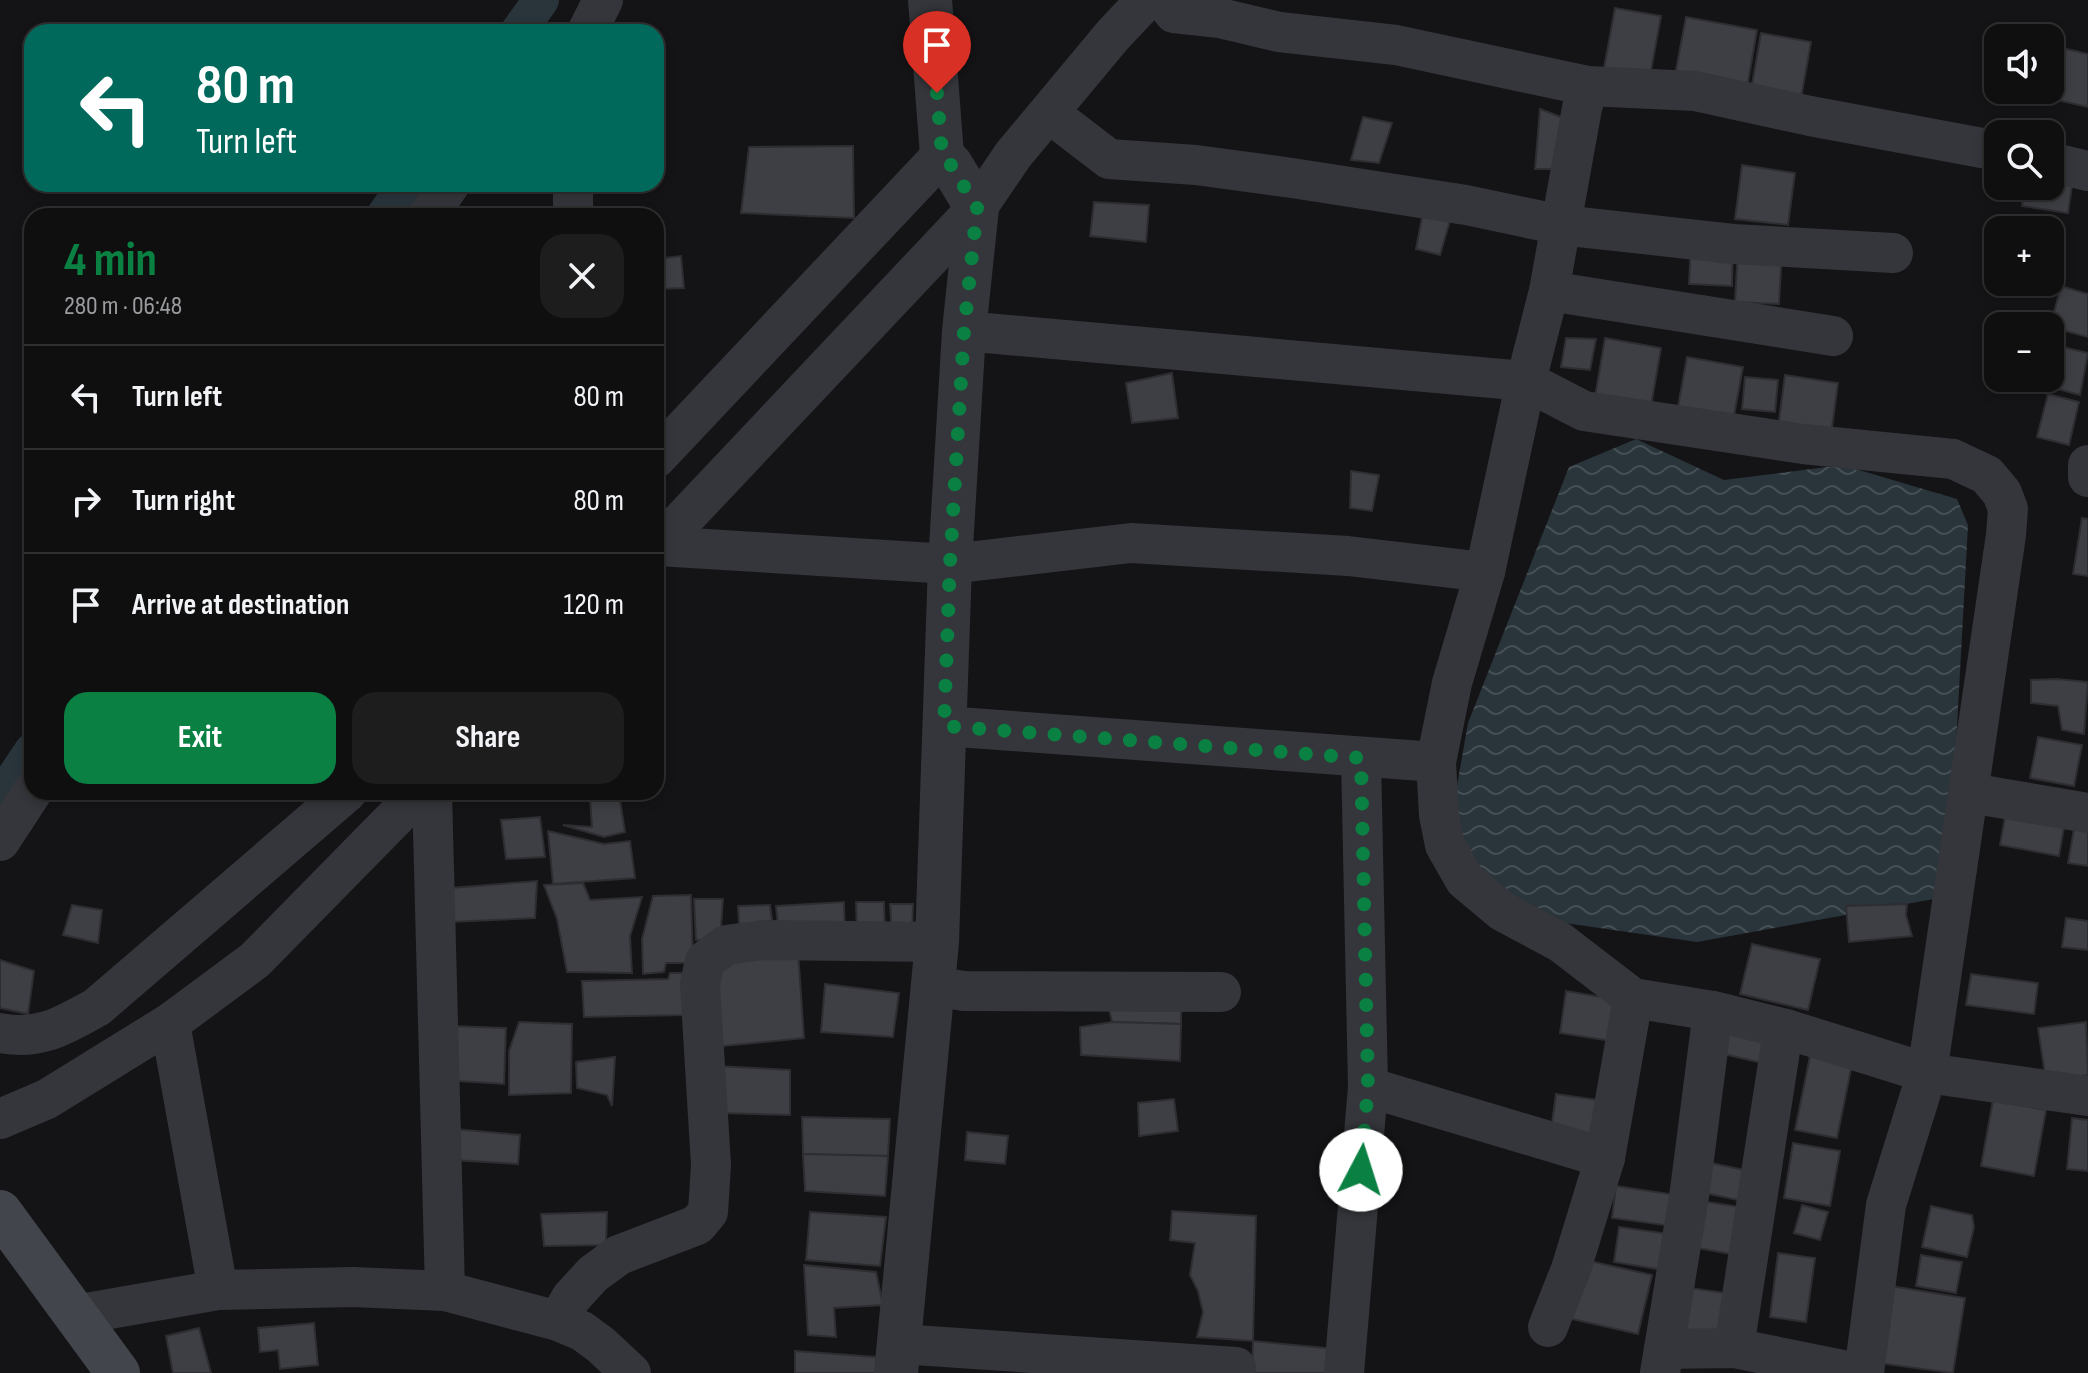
<!DOCTYPE html>
<meta charset="utf-8">
<style>
:root{--surface:#0f0f10;--page:#1d1d1e;--text:#f1f3f6;--muted:#9b9c9f;--line:#2f2f30;--accent:#0b8043}
body{margin:0;font-family:"Sofia Sans Condensed",sans-serif;background:var(--page);color:var(--text);height:100vh;display:flex;flex-direction:column;font-size:30px;white-space:nowrap}
*{box-sizing:border-box;margin:0}
p{font-size:26px;color:var(--muted)}
.icon{flex:none;width:44px;height:44px;fill:none;stroke:currentColor;stroke-width:2;stroke-linecap:round;stroke-linejoin:round}
.map{position:relative;flex:1;overflow:hidden}
.sheet{position:absolute;left:24px;top:208px;width:640px;height:592px;display:flex;flex-direction:column;background:var(--surface);border-radius:24px;box-shadow:0 4px 12px #0003,0 0 0 2px var(--line)}
.sheet>*{flex:none}
.guide{position:absolute;left:24px;top:24px;width:640px;height:168px;border-radius:24px;box-shadow:0 4px 12px #0003,0 0 0 2px var(--line);background:#00695c;color:#fff;overflow:hidden}
.controls{position:absolute;left:1984px;top:24px;display:grid;gap:16px}
.controls a{display:grid;place-items:center;width:80px;height:80px;border-radius:16px;background:var(--surface);box-shadow:0 4px 12px #0003,0 0 0 2px var(--line);font-size:40px}
.pin{position:absolute;display:grid;place-items:center;width:68px;height:68px;color:#fff;margin:-82px -34px;border-radius:50% 50% 50% 0;rotate:-45deg;box-shadow:0 0 8px #0007}
.pin .icon{rotate:45deg}
.me{position:absolute;width:88px;margin:-44px;rotate:5deg;stroke-linejoin:round;filter:drop-shadow(0 0 6px #0008)}
.turn{display:flex;align-items:center;gap:28px;height:168px;padding:0 40px;font-size:36px}
.turn .icon{width:104px;height:104px;stroke-width:2.5}
.turn b{display:block;font-size:56px;line-height:68px}
.round{display:grid;place-items:center;flex:none;width:84px;height:84px;border-radius:24px;background:var(--page)}
.head{display:flex;align-items:center;justify-content:space-between;height:136px;padding:0 40px}
h1{font-size:48px;font-weight:700;line-height:60px;color:var(--accent)}
.action{display:flex;gap:16px;margin-top:auto;padding:16px 40px}
.action a{flex:1;height:92px;border-radius:24px;background:var(--accent);color:#fff;font-size:32px;font-weight:700;line-height:92px;text-align:center}
.action a+a{background:var(--page);color:var(--text)}
ul{padding:0;list-style:none}
li{display:flex;align-items:center;gap:24px;height:104px;padding:0 40px;border-top:2px solid var(--line)}
li div{flex:1}
li b{display:block;font-size:30px}
li em{font-style:normal}
.map>svg:first-child{display:block}
.water{fill:url(#water-waves)}
.lines{fill:none;stroke-linecap:round;stroke-linejoin:round}
.canal{stroke:#29343b;stroke-width:36}
.building{fill:#3e3f44;stroke:#2e2e32;stroke-width:2}
.minor{stroke:#34363b;stroke-width:40}
.tertiary{stroke:#34363b;stroke-width:44}
.secondary{stroke:#42454b;stroke-width:44}
.route{stroke:#0b8043;stroke-width:14;stroke-dasharray:0 25.2}
</style>
<div class="map">
<svg width="2088" height="1373" viewBox="0 0 2088 1373">
<defs>
<pattern id="water-waves" width="16" height="10" patternUnits="userSpaceOnUse" patternTransform="scale(2)"><rect width="16" height="10" fill="#29343b"/><path d="M0 5q4-4 8 0t8 0" fill="none" stroke="#454f55"/></pattern>
</defs>
<rect width="100%" height="100%" fill="#141416"/>
<!-- water -->
<polygon class="water" points="1636,439 1724,480 1842,465 1957,499 1968,525 1954,783 1934,899 1697,942 1551,921 1483,886 1449,831 1468,723 1569,467"/>
<g class="lines">
<!-- canal -->
<g class="canal">
<polyline points="518,32 541,0"/>
<polyline points="384,216 406,184"/>
<polyline points="0,799 32,751"/>
</g>
</g>
<!-- building -->
<g class="building">
<polygon points="1615,8 1661,16 1650,76 1604,68"/>
<polygon points="1686,17 1757,30 1747,88 1675,75"/>
<polygon points="1761,33 1811,42 1800,104 1750,96"/>
<polygon points="2050,45 2088,54 2088,107 2039,96 2041,90 2050,90"/>
<polygon points="1540,109 1569,120 1560,169 1535,169"/>
<polygon points="1363,117 1392,123 1379,163 1351,160"/>
<polygon points="853,146 854,218 741,213 749,147"/>
<polygon points="1742,165 1795,173 1788,225 1735,219"/>
<polygon points="2050,169 2074,172 2068,213 2022,206 2025,186 2050,186"/>
<polygon points="1094,202 1149,205 1146,242 1090,236"/>
<polygon points="1422,217 1451,217 1440,255 1416,249"/>
<polygon points="1691,242 1733,244 1732,286 1689,284"/>
<polygon points="1738,248 1782,250 1779,304 1735,302"/>
<polygon points="681,256 684,288 656,289 656,259"/>
<polygon points="2061,286 2088,294 2088,337 2050,327"/>
<polygon points="1566,338 1596,339 1590,370 1561,367"/>
<polygon points="1605,338 1661,348 1651,406 1595,397"/>
<polygon points="2050,344 2088,353 2080,395 2035,383 2036,378 2050,378"/>
<polygon points="1687,357 1743,367 1733,421 1677,412"/>
<polygon points="1172,373 1178,418 1132,423 1126,383"/>
<polygon points="1785,375 1838,383 1831,435 1778,428"/>
<polygon points="1745,377 1778,380 1775,412 1742,409"/>
<polygon points="2048,394 2079,402 2069,445 2037,437"/>
<polygon points="1351,471 1379,475 1372,511 1350,508"/>
<polygon points="2082,518 2088,519 2088,576 2073,574"/>
<polygon points="2057,679 2088,682 2084,734 2062,730 2058,706 2031,703 2031,680"/>
<polygon points="2038,737 2082,745 2074,786 2030,778"/>
<polygon points="590,798 620,800 625,832 604,837 563,825 592,827"/>
<polygon points="2006,811 2065,821 2059,856 2000,845"/>
<polygon points="540,817 545,857 506,859 501,820"/>
<polygon points="2075,823 2088,825 2088,866 2068,863"/>
<polygon points="548,831 604,844 630,841 635,878 553,884"/>
<polygon points="537,881 535,918 451,922 451,888"/>
<polygon points="583,883 590,900 642,897 630,936 632,973 567,972 557,919 544,885"/>
<polygon points="691,895 693,963 666,963 664,972 643,974 642,939 653,896"/>
<polygon points="694,899 723,899 720,940 696,940"/>
<polygon points="844,902 845,935 779,936 776,906"/>
<polygon points="856,902 884,902 885,935 857,935"/>
<polygon points="890,904 913,904 912,935 892,936"/>
<polygon points="1907,904 1906,915 1912,936 1849,942 1846,906"/>
<polygon points="72,905 102,910 98,943 63,935"/>
<polygon points="770,905 774,936 740,939 738,906"/>
<polygon points="2066,918 2088,921 2088,950 2062,947"/>
<polygon points="1752,944 1820,959 1808,1010 1740,994"/>
<polygon points="798,952 804,1038 714,1047 715,960"/>
<polygon points="0,960 34,971 28,1014 0,1008"/>
<polygon points="670,973 683,973 684,1015 584,1017 582,981 668,979"/>
<polygon points="1971,974 2038,983 2034,1014 1966,1005"/>
<polygon points="825,984 899,993 893,1037 821,1032"/>
<polygon points="1566,991 1625,1001 1618,1042 1560,1033"/>
<polygon points="1107,999 1181,1000 1181,1024 1112,1022"/>
<polygon points="519,1022 572,1024 571,1093 509,1095 509,1051"/>
<polygon points="1112,1022 1181,1024 1180,1061 1081,1055 1080,1027"/>
<polygon points="2086,1022 2088,1075 2046,1081 2038,1028"/>
<polygon points="1721,1023 1782,1038 1775,1066 1715,1052"/>
<polygon points="451,1026 506,1028 504,1084 458,1081"/>
<polygon points="1810,1056 1852,1064 1837,1138 1795,1130"/>
<polygon points="615,1057 612,1106 607,1095 577,1088 576,1062"/>
<polygon points="717,1066 790,1070 790,1115 722,1113"/>
<polygon points="1556,1094 1605,1101 1600,1137 1551,1130"/>
<polygon points="1174,1099 1178,1131 1139,1136 1138,1103"/>
<polygon points="1993,1100 2046,1110 2034,1176 1981,1166"/>
<polygon points="802,1117 890,1119 888,1156 803,1154"/>
<polygon points="2072,1118 2088,1120 2088,1171 2067,1169"/>
<polygon points="454,1129 520,1135 518,1164 454,1160"/>
<polygon points="967,1132 1008,1136 1005,1164 965,1160"/>
<polygon points="1793,1143 1840,1151 1830,1206 1784,1198"/>
<polygon points="803,1154 888,1156 885,1196 805,1191"/>
<polygon points="1697,1160 1754,1172 1748,1202 1690,1190"/>
<polygon points="1616,1186 1676,1195 1671,1226 1612,1218"/>
<polygon points="1695,1200 1740,1207 1731,1254 1686,1246"/>
<polygon points="1802,1205 1828,1212 1820,1240 1794,1233"/>
<polygon points="1931,1206 1972,1215 1974,1227 1967,1257 1922,1247"/>
<polygon points="1172,1211 1256,1216 1253,1341 1197,1337 1203,1312 1198,1291 1190,1275 1195,1243 1170,1240"/>
<polygon points="607,1212 606,1245 544,1246 541,1214"/>
<polygon points="810,1212 886,1217 880,1266 806,1260"/>
<polygon points="1619,1227 1669,1234 1663,1270 1614,1262"/>
<polygon points="1778,1253 1815,1258 1806,1322 1770,1317"/>
<polygon points="1921,1255 1962,1262 1956,1293 1916,1286"/>
<polygon points="1585,1260 1652,1275 1638,1334 1572,1319"/>
<polygon points="804,1265 876,1272 883,1305 834,1308 836,1337 808,1335"/>
<polygon points="1891,1286 1965,1298 1953,1373 1878,1363"/>
<polygon points="1682,1287 1726,1293 1719,1343 1675,1337"/>
<polygon points="314,1323 318,1365 280,1369 278,1350 260,1352 258,1328"/>
<polygon points="199,1328 211,1373 173,1373 166,1336"/>
<polygon points="1253,1341 1336,1349 1332,1373 1252,1373"/>
<polygon points="795,1351 876,1357 878,1373 795,1373"/>
</g>
<g class="lines">
<!-- minor -->
<g class="minor">
<polyline points="1164,0 1174,13 1220,18 1279,32 1396,45 1588,86 1695,91 1810,116 1998,151"/>
<polyline points="587,32 603,0"/>
<polyline points="1588,86 1582,108 1549,291 1526,381 1485,572 1452,683 1436,762 1439,815 1445,845 1465,880 1502,911 1560,942 1633,998 1713,1011 1786,1029 1927,1073 2088,1096"/>
<polyline points="1049,113 1109,159 1196,165 1292,178 1466,205 1561,225 1733,244 1893,253"/>
<polyline points="2050,162 2088,171"/>
<polyline points="428,216 450,184"/>
<polyline points="573,216 573,184"/>
<polyline points="1549,291 1833,336"/>
<polyline points="964,331 1526,381 1584,411 1803,444 1953,459 1987,475 2002,493 2008,509 2006,535 1927,1073 1886,1205 1864,1373"/>
<polyline points="656,458 942,155"/>
<polyline points="2088,465 2088,477"/>
<polyline points="658,546 950,564 1131,543 1348,556 1485,572"/>
<polyline points="656,548 977,208 1013,155 1113,35 1146,0"/>
<polyline points="944,726 1436,762"/>
<polyline points="432,792 445,1291"/>
<polyline points="1970,793 2088,813"/>
<polyline points="0,841 32,792"/>
<polyline points="933,986 964,991 1221,992"/>
<polyline points="170,1023 218,1290"/>
<path d="M0,1033C40,1041 64,1025 97,1007L347,792"/>
<polyline points="1368,1087 1605,1158"/>
<polyline points="0,1119 47,1099 170,1023 255,960 420,792"/>
<polyline points="75,1315 218,1290 353,1287 445,1291 558,1321 582,1331 601,1345 631,1373"/>
<polyline points="558,1321 571,1298 593,1274 619,1255 697,1225 708,1212 711,1165 700,984 705,961 726,945 763,940 937,942"/>
<polyline points="1548,1327 1571,1269 1605,1158 1633,998"/>
<polyline points="900,1344 1236,1367"/>
<polyline points="1734,1348 1782,1038 1786,1029"/>
<polyline points="1664,1349 1734,1348 1858,1373"/>
<polyline points="1344,1373 1368,1087 1361,758"/>
<polyline points="1660,1373 1690,1190 1713,1011"/>
</g>
<!-- tertiary -->
<polyline class="tertiary" points="896,1373 937,942 950,564 964,331 977,208 951,165 942,155 930,0"/>
<!-- secondary -->
<polyline class="secondary" points="0,1212 118,1373"/>
</g>
<g class="lines">
<!-- route -->
<polyline class="route" points="937,93 942,155 951,165 977,208 964,331 950,564 944,726 1361,758 1368,1087 1361,1170"/>
</g>
</svg>
<div class="controls">
<a><svg class="icon" aria-label="sound" viewBox="0 0 24 24"><path d="M4 9h4l5-4v14l-5-4H4zM17 9q2 3 0 6"/></svg></a>
<a><svg class="icon" aria-label="search" viewBox="0 0 24 24"><circle cx="10" cy="10" r="6"/><path d="M15 15l6 6"/></svg></a>
<a>+</a>
<a>−</a>
</div>
<div class="pin" style="left:937px;top:93px;background:#d93025"><svg class="icon" aria-label="arrive" viewBox="0 0 24 24"><path d="M6 21V4h12l-3 4 3 4H6"/></svg></div>
<svg class="me" style="left:1361px;top:1170px" viewBox="-20 -20 40 40"><circle r="19" fill="#fff"/><path d="M0-13L10 11 0 6-10 11z" fill="#0b8043"/></svg>
<div class="guide">
<div class="turn"><svg class="icon" aria-label="left" viewBox="0 0 24 24"><path d="M17 20v-9H6M10 6l-5 5 5 5"/></svg><div><b>80 m</b>Turn left</div></div>
</div>
<section class="sheet">
<div class="head"><div><h1>4 min</h1><p>280 m · 06:48</p></div><a class="round"><svg class="icon" aria-label="close" viewBox="0 0 24 24"><path d="M6 6l12 12M18 6L6 18"/></svg></a></div>
<ul>
<li><svg class="icon" aria-label="left" viewBox="0 0 24 24"><path d="M17 20v-9H6M10 6l-5 5 5 5"/></svg><div><b>Turn left</b></div><em>80 m</em></li>
<li><svg class="icon" aria-label="right" viewBox="0 0 24 24"><path d="M7 20v-9h11M14 6l5 5-5 5"/></svg><div><b>Turn right</b></div><em>80 m</em></li>
<li><svg class="icon" aria-label="arrive" viewBox="0 0 24 24"><path d="M6 21V4h12l-3 4 3 4H6"/></svg><div><b>Arrive at destination</b></div><em>120 m</em></li>
</ul>
<div class="action"><a>Exit</a><a>Share</a></div>
</section>
</div>
